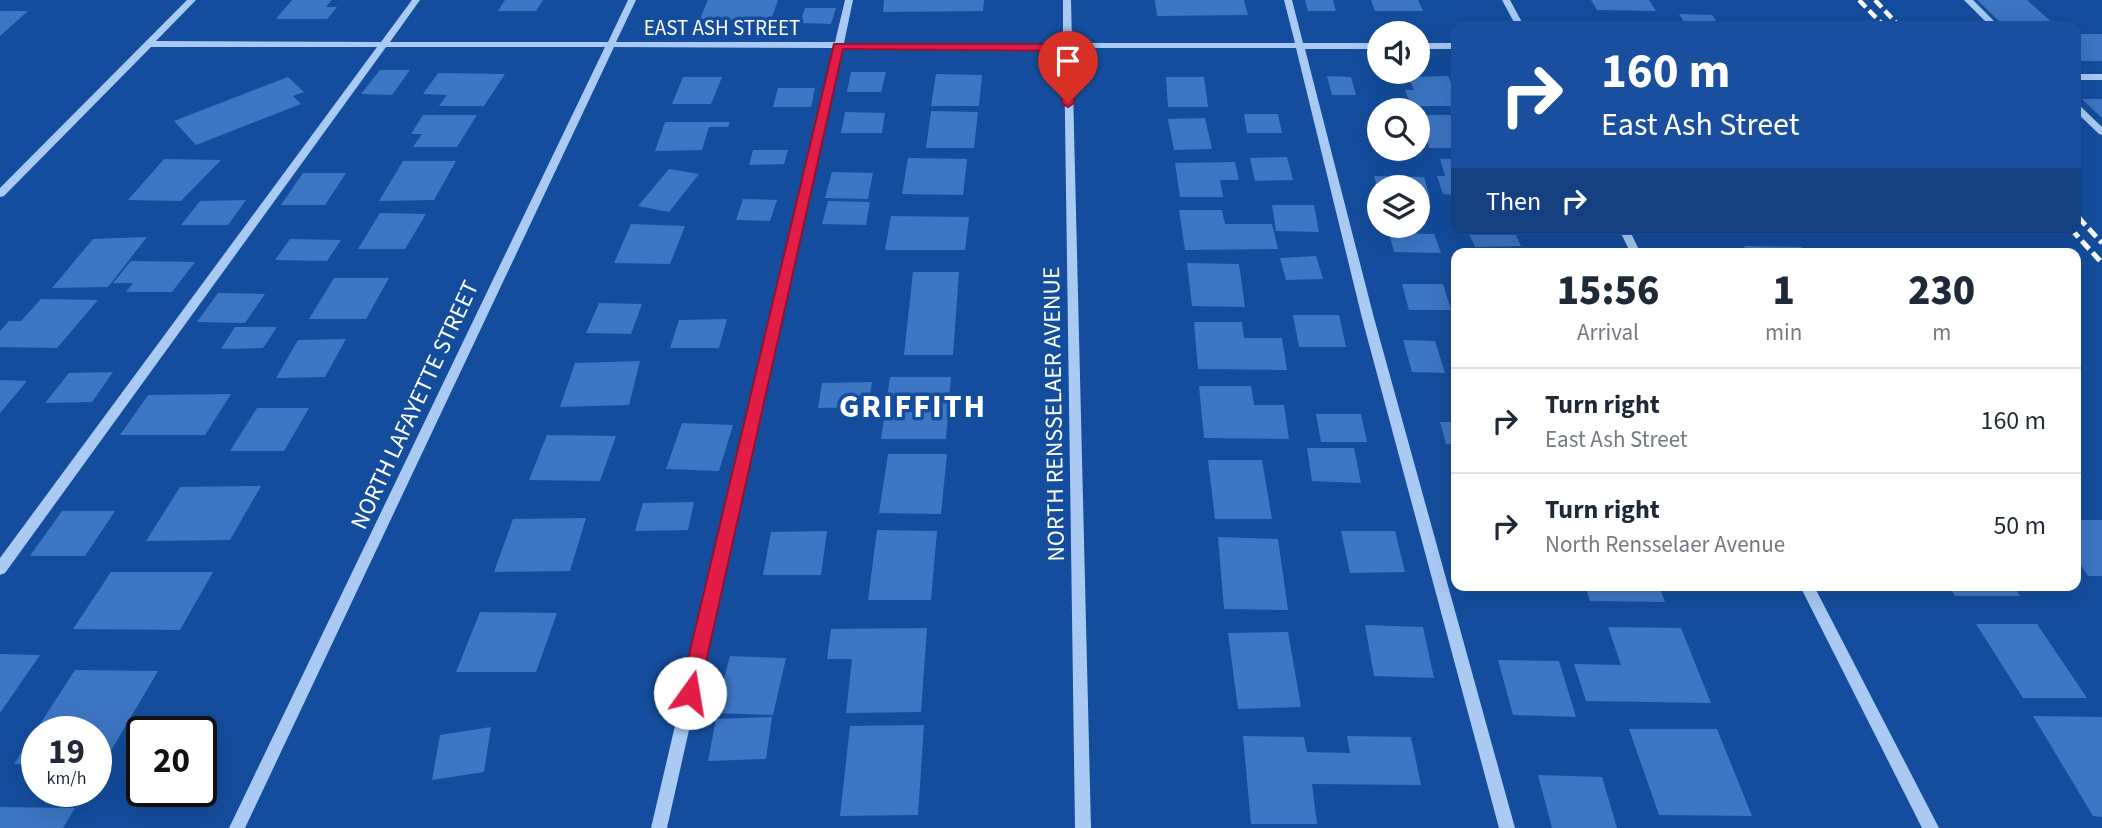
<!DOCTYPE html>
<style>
:root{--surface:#fff;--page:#f6f6f7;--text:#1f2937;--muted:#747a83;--line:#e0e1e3}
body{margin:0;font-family:"Source Sans 3",sans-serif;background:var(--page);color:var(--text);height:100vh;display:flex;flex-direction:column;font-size:26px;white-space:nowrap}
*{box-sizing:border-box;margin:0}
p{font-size:23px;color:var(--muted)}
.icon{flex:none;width:38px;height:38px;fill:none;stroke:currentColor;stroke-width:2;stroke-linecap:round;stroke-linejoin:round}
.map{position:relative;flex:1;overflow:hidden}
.side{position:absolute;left:1451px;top:248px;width:630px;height:343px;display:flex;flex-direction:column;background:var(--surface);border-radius:14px;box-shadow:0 7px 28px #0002}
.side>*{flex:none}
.banner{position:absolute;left:1451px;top:21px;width:630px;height:214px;border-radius:14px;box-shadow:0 7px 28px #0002;background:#1a4fa0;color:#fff;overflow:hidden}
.fabs{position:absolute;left:1367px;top:21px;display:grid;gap:14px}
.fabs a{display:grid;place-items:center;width:63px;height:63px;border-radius:50%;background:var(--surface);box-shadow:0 7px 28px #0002;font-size:35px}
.speed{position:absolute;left:21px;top:716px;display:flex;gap:14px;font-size:35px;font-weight:700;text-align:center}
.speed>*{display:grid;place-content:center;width:91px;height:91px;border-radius:50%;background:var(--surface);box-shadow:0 7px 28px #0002;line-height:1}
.speed small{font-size:18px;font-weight:400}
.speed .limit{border:4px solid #111;border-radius:10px;background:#fff;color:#111}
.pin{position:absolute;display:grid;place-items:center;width:60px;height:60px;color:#fff;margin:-72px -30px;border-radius:50% 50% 50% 0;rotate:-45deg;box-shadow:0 0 7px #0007}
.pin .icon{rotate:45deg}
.me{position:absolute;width:77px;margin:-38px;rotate:13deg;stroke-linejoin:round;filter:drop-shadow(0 0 5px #0008)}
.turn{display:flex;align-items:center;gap:24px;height:147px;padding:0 35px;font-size:32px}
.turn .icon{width:91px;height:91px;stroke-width:2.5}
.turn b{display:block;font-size:49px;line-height:60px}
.then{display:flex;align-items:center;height:66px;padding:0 35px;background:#0003;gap:14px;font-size:26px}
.eta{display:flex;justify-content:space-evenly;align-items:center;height:119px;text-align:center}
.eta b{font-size:42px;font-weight:800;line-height:49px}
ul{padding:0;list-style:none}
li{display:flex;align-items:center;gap:21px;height:105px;padding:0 35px;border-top:2px solid var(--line)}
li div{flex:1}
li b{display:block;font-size:26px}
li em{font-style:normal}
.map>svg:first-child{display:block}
.building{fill:#3d76c3}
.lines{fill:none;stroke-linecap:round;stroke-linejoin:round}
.minor{fill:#aacaf3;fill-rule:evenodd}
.rail-far1{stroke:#fff;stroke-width:4.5;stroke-dasharray:10 4.5;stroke-linecap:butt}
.rail{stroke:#fff;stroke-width:5;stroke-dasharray:11 5;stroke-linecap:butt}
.route{fill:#e11d48;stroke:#92132f;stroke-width:2}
.labels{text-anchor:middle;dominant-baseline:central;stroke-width:7;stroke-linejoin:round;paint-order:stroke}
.far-street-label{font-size:21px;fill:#fff;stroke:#144d9d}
.street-label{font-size:24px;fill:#fff;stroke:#144d9d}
.district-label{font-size:32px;font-weight:bold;letter-spacing:2px;fill:#fff;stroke:#144d9d}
</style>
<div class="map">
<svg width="2102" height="828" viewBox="0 0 2102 828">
<rect width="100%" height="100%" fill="#144d9d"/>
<!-- building -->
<g class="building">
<polygon points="292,0 332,0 326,7 337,7 327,19 276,19"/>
<polygon points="505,0 543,0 536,11 498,11"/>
<polygon points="708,0 778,0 771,20 700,19"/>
<polygon points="884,0 984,0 983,11 883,12"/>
<polygon points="1155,0 1244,0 1248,15 1157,16"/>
<polygon points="1305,0 1333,0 1336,11 1308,11"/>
<polygon points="1371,0 1418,0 1423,11 1375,11"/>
<polygon points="1591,0 1649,0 1656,11 1597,10"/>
<polygon points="1977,0 2027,0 2056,26 2004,26"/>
<polygon points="805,8 836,8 831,24 800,23"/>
<polygon points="0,11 28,11 0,36"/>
<polygon points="1679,14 1712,15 1720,26 1687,26"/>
<polygon points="1653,21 1656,26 1607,26 1604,22"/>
<rect x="2076" y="34" width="26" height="27"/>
<polygon points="380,70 410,70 392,95 361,94"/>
<polygon points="851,72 886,72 881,92 847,92"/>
<polygon points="438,73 505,74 484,106 439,106 447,95 423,94"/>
<polygon points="936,74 982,75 979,106 931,106"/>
<polygon points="1327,76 1351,77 1356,95 1332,95"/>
<polygon points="1448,76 1456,93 1456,106 1411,106 1405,90 1414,90 1408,77"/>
<polygon points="288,77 304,92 293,96 301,104 196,145 174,121"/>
<polygon points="683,77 722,77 711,104 672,104"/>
<polygon points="1166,77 1204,77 1208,107 1168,107"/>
<polygon points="778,88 815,88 811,107 773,107"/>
<polygon points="2082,99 2102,99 2102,118"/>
<polygon points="931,111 978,112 974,148 926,148"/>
<polygon points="845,112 885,113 882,133 841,133"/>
<polygon points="1244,114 1278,114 1282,133 1247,133"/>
<polygon points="423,115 477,115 457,147 413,147 422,134 411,134"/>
<polygon points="1418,115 1456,115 1456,148 1429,148 1426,137 1418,137"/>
<polygon points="1205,118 1212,149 1174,150 1168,119"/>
<polygon points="665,122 730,122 728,127 709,127 702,150 655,151"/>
<polygon points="753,150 788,150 784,164 749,165"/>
<polygon points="1287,157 1293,180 1255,181 1250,158"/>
<polygon points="908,158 967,159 963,195 902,194"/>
<polygon points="164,159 221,160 181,201 128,200"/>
<polygon points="1440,159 1456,159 1456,195 1443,194 1437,176 1445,176"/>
<polygon points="403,161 456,161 434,200 379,201"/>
<polygon points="1235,162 1239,180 1220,180 1223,197 1180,197 1175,163"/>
<polygon points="669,169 699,174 669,212 638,206"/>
<polygon points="832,172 873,173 868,199 825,198"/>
<polygon points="303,173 346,173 325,205 281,205"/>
<polygon points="1374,176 1424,177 1430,198 1418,198 1418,187 1377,187"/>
<polygon points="743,199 777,200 770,221 736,220"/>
<polygon points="246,200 228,225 181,225 200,201"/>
<polygon points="828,201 870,202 866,225 822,224"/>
<polygon points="1272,205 1314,205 1319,232 1276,231"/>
<polygon points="1179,210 1222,210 1225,224 1272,224 1278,249 1185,250"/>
<polygon points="380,213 426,214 405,249 358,249"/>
<polygon points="891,216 969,217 965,250 885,250"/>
<polygon points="631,224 685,226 670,264 614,263"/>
<polygon points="1467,229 1513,229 1521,246 1475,247"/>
<polygon points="1389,233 1434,234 1441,253 1394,252"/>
<polygon points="147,237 108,287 52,288 93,239"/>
<polygon points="290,239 341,240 327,261 275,260"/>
<polygon points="1744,246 1801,247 1806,254 1748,254"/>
<polygon points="1316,256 1323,279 1286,280 1280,258"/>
<polygon points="131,261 195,262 172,292 126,292 133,283 113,283"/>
<polygon points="1187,263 1239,264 1245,307 1192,306"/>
<polygon points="913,272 959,272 953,355 904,355"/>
<polygon points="334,278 389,278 366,319 309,319"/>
<polygon points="1402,284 1443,284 1451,310 1409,310"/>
<polygon points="218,293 265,294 245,323 197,322"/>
<polygon points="41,299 98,300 57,348 0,347 0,331 9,321 21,321"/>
<polygon points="599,303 642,304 631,334 586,333"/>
<polygon points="1293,315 1339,315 1346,347 1299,347"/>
<polygon points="727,319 719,348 670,348 679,320"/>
<polygon points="1194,322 1242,322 1244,338 1282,338 1287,370 1198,369"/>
<polygon points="235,327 277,327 263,348 221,349"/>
<polygon points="346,339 325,377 276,378 298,340"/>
<polygon points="1403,340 1435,341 1445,373 1412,372"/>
<polygon points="640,361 629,405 560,407 575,363"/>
<polygon points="113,372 92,402 45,403 69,373"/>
<polygon points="890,377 951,377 946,439 881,439"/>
<polygon points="0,380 27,381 0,413"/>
<polygon points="872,382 868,407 818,408 822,383"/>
<polygon points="1199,386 1251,386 1254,405 1284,405 1289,439 1204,438"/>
<polygon points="231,394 205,435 120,435 148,395"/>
<polygon points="257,408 309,408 284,451 230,451"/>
<polygon points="1316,414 1361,414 1367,442 1321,442"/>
<polygon points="1440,422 1456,422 1456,444 1446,444"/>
<polygon points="682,423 733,425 719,471 666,469"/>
<polygon points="547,435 616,436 600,481 529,480"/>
<polygon points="1307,448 1354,448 1361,483 1312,481"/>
<polygon points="888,454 947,454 941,514 879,513"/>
<polygon points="1208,460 1262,460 1272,519 1215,519"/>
<polygon points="261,486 230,540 146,541 180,487"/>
<polygon points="694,502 688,530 635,531 643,503"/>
<polygon points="62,511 115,511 85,556 30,556"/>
<polygon points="586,518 570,571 494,572 513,519"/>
<polygon points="2076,520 2102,520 2102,576 2088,576 2076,558"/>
<polygon points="877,530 937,531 931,600 868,600"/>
<polygon points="827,531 821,575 763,575 771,532"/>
<polygon points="1341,531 1395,531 1405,572 1350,573"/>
<polygon points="1218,537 1278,539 1288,610 1224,609"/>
<polygon points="111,572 213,572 180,630 73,629"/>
<polygon points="1585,586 1659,586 1665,602 1590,601"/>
<polygon points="1949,586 2014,586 2020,596 1955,596"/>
<polygon points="480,612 557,613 536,672 456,672"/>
<polygon points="1976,624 2037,624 2087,698 2023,698"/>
<polygon points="1365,625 1423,627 1434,678 1374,676"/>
<polygon points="1608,627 1681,628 1711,703 1586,701 1574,664 1621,665"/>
<polygon points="927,628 921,712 846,713 852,659 827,659 831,629"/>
<polygon points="1288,632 1301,707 1238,709 1228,633"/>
<polygon points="0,654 40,655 0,713"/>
<polygon points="730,656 786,658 773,715 715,713"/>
<polygon points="1498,660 1559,661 1576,717 1513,715"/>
<polygon points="75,670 158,671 102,766 96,766 96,732 37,732 37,765 14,764"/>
<polygon points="2033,716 2102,717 2102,817 2093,816"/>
<polygon points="772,717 766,759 708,761 716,719"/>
<polygon points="924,725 918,815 840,816 850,726"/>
<polygon points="491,727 484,772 432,780 440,735"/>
<polygon points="1629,729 1717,729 1752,816 1659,815"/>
<polygon points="1243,736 1304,737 1307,752 1350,753 1347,736 1411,737 1421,785 1312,784 1317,824 1251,824"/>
<polygon points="1538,775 1602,777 1617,828 1552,828"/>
<polygon points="0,807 75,808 63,828 0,828"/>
</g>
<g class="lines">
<!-- minor -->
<g class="minor">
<polygon points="187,0 196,0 156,41 381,42 412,0 420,0 390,42 608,42 628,0 636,0 616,42 835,42 845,0 853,0 844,43 1063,43 1063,0 1071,0 1072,43 1295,43 1284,0 1292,0 1303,43 1379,43 1379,49 1305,49 1374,318 1515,828 1499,828 1362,318 1296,48 1072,48 1091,828 1075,828 1064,48 842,48 667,828 651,828 834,48 614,47 245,828 229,828 605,47 386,47 5,573 0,575 0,558 377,47 151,47 4,196 0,197 0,188"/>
<polygon points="1502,0 1510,0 1524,26 1516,26"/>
<polygon points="1964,0 1973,0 1999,26 1990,26"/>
<rect x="1418" y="43" width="38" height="6"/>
<rect x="2076" y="74" width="26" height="6"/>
<polygon points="2076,104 2079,105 2102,127 2102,135 2099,134 2076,112"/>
<polygon points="1619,229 1629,229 1641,254 1631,254"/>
<polygon points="1800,586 1814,586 1939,828 1922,828"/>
</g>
<!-- rail-far1 -->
<g class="rail-far1">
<polyline points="1859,0 1884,26"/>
<polyline points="1875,0 1899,26"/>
<polyline points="2076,214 2080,218"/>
</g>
<!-- rail -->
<g class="rail">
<polyline points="2078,217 2102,243"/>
<polyline points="2071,229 2102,263"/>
</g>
</g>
<!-- route -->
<polygon class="route" points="834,44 1067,44 1073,47 1074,103 1068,107 1062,103 1062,51 843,49 699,693 696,699 690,702 683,699 680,693"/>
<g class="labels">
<!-- far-street labels -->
<g class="far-street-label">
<text x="722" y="28">EAST ASH STREET</text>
</g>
<!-- street labels -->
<g class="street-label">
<text transform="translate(415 405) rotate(-65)">NORTH LAFAYETTE STREET</text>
<text transform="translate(1054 414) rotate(-91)">NORTH RENSSELAER AVENUE</text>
</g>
<!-- district labels -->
<g class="district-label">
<text x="913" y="407">GRIFFITH</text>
</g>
</g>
</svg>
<div class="fabs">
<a><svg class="icon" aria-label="sound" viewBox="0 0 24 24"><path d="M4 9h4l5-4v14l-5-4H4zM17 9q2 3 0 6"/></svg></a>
<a><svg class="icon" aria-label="search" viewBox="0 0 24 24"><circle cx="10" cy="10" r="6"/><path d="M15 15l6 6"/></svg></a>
<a><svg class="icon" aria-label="layers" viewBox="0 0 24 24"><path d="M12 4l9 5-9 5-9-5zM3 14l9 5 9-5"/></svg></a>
</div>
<div class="speed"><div>19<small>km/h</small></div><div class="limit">20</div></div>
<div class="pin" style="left:1068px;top:103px;background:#d93025"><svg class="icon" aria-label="arrive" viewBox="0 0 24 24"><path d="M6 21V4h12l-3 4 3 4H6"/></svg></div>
<svg class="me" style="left:690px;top:693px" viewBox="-20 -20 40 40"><circle r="19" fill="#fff"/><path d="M0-13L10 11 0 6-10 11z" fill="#e11d48"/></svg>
<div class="banner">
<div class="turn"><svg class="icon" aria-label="right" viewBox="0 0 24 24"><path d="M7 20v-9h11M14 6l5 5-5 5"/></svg><div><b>160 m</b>East Ash Street</div></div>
<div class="then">Then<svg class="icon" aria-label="right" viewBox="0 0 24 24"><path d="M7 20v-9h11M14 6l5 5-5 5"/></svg></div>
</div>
<section class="side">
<div class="eta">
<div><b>15:56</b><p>Arrival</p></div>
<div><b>1</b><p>min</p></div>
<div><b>230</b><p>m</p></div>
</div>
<ul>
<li><svg class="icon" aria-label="right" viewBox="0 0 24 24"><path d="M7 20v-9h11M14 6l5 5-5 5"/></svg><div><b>Turn right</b><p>East Ash Street</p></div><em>160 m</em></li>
<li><svg class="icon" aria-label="right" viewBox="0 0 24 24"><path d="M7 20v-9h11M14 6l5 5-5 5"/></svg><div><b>Turn right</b><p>North Rensselaer Avenue</p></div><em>50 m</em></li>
</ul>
</section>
</div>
